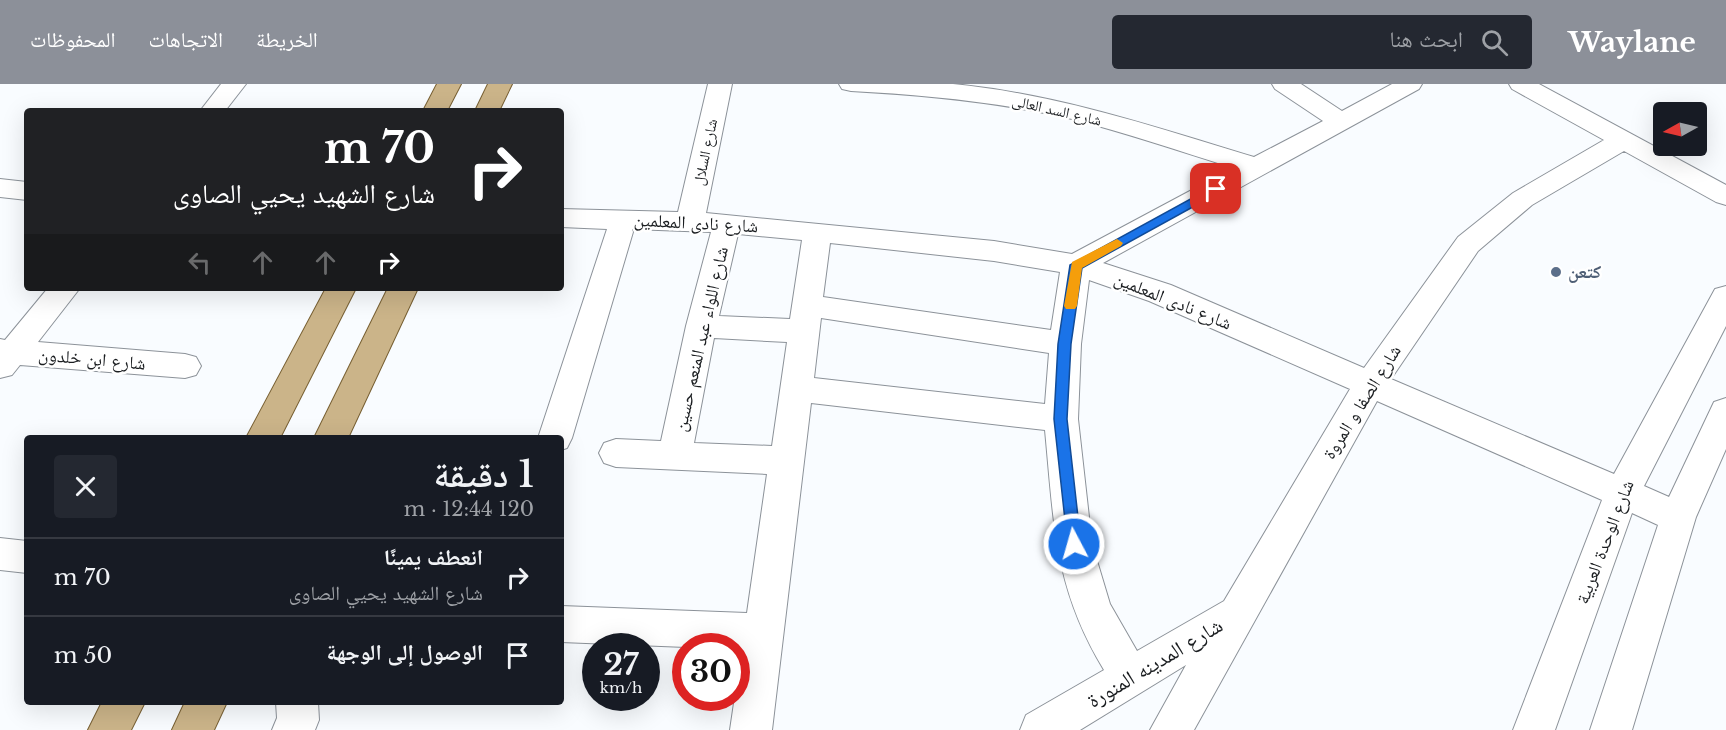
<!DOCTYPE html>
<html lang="ar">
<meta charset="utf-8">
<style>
:root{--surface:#171b24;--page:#242831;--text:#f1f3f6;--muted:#9ea1a6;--line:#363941;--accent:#8c9099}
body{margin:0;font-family:"Libre Baskerville","Noto Naskh Arabic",serif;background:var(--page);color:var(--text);direction:rtl;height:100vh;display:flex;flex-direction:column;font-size:22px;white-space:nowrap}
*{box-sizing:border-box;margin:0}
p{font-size:20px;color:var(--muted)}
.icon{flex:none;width:33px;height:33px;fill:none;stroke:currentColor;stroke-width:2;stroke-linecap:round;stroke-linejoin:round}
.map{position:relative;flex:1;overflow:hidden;direction:ltr}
.side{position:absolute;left:24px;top:351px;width:540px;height:270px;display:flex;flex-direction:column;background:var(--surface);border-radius:6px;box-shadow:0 6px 24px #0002;direction:rtl}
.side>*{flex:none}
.top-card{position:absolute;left:24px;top:24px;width:540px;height:183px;border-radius:6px;box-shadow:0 6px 24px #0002;direction:rtl;background:#202124;color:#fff;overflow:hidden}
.needle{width:39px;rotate:262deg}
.fabs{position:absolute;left:1653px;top:18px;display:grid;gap:12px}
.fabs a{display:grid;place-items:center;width:54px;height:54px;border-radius:6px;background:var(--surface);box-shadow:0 6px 24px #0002;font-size:30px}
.speed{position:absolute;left:582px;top:549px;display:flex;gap:12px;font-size:30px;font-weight:700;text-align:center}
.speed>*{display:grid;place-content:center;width:78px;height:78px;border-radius:50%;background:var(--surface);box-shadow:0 6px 24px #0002;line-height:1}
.speed small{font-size:15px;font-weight:400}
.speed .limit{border:9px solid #d22;background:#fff;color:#111}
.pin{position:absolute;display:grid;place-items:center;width:51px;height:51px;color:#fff;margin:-26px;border-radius:12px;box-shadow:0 3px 9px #0006}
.me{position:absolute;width:66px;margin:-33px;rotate:354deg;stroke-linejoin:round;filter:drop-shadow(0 0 4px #0008)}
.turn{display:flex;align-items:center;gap:21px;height:126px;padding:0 30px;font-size:27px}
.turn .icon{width:78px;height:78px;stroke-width:2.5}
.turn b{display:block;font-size:42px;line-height:51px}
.lanes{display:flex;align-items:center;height:57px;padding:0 30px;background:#0003;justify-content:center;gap:30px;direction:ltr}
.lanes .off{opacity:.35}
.round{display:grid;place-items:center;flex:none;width:63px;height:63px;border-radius:6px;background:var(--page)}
.summary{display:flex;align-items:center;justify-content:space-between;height:102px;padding:0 30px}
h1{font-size:36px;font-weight:600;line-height:45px}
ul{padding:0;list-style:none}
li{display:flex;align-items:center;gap:18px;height:78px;padding:0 30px;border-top:2px solid var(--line)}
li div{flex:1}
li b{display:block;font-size:22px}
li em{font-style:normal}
header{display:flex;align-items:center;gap:36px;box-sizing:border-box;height:84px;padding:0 30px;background:var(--accent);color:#fff}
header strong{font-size:28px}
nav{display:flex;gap:33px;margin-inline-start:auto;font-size:21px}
.search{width:420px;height:54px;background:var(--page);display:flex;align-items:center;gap:15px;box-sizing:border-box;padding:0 21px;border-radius:6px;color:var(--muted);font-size:22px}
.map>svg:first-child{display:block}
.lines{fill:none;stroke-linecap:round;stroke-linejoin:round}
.minor-casing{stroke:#8c9299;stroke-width:2}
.major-casing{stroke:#775f32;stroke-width:2}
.minor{fill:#fff;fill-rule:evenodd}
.major{fill:#cbb489;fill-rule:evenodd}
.route{fill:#1a73e8;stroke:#114b97;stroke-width:1.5}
.slow{fill:#f59e0b}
.service-dot{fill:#5c6f8a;stroke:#fff;stroke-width:2}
.labels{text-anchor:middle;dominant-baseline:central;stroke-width:5;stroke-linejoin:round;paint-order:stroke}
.far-street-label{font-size:15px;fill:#1b1e21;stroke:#fff}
.street-label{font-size:18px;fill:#1b1e21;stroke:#fff}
.service-label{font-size:18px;font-weight:bold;fill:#4e5e75;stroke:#fff;text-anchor:start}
.near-street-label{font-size:21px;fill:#1b1e21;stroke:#fff}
</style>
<header>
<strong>Waylane</strong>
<div class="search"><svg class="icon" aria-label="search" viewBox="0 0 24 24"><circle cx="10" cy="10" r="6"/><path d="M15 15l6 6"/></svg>ابحث هنا</div>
<nav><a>الخريطة</a><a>الاتجاهات</a><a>المحفوظات</a></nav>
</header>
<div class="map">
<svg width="1726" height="646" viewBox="0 0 1726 646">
<rect width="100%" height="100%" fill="#f9fcff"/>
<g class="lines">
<!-- minor casing -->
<g class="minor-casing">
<g id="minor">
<polygon points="221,0 246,0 225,27 200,27"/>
<path d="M708,0H732L706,129L994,157L1072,170L1233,84C1180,67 1127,49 1072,35C1000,18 925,11 851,7L842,5L839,0C876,0 916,0 953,0C1057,10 1155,43 1254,73L1323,37L1275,5L1272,0H1301L1342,27L1392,0H1422L1419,5L1103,179L1171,201L1364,284L1458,153L1513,109L1604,56L1512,5L1509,0H1539L1726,101V121L1716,118L1624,67L1532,121L1478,167L1391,295L1614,390L1715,205L1726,202V242L1644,402L1669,413L1714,318L1726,314V365L1696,433L1632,646H1590L1658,441L1632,429L1555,646H1513L1602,416L1377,317L1194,646H1150L1186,581L1080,646H1020L1026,631L1104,586C1054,504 1054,439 1045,346L811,319L772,646H730L742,565H736V562L686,563L561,558V522L747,529L767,390L616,383L604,379L599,369L604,359L616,355L661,357L686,242L711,148L632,145L633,148L572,354L567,364L561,366V354H538L607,145L561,143V125L678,128ZM738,150L802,156L790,235L719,232ZM830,159L994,177L1060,188L1051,246L823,213ZM1089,196L1149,217L1350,305L1224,517L1137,567L1110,520L1092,460L1078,335L1081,260ZM821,234L1049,269L1045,320L814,294ZM714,254L787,258L772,362L694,359Z"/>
<polygon points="0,95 27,98 27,116 0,113"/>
<polygon points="48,204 80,204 38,258 185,270 196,273 201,282 196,291 185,294 20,281 12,291 0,294 0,255 5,256"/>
<polygon points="0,454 27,457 27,489 0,486"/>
<polygon points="276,618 318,618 319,636 315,646 272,646 277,634"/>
</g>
</g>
<!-- major casing -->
<g class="major-casing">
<g id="major">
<polygon points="437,0 461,0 447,27 423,27"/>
<polygon points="488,0 512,0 499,27 475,27"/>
<polygon points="326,204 356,204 280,354 246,354"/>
<polygon points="388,204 418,204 348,354 314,354"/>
<polygon points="102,618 145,618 131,646 88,646"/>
<polygon points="185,618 227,618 214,646 172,646"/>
</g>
</g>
<!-- minor -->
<use href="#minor" class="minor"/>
<!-- major -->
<use href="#major" class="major"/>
</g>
<!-- route -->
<polygon class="route" points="1216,101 1220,102 1220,108 1082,184 1071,260 1067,335 1081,460 1079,464 1074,466 1068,464 1054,335 1058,260 1070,181"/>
<!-- slow -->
<polygon class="slow" points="1117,155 1123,159 1121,162 1082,184 1077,222 1075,225 1066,225 1064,222 1072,178"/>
<!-- markers -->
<circle class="service-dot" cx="1556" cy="188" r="6"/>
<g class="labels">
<!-- far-street labels -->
<g class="far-street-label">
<text transform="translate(1057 26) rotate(13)">شارع السد العالى</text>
<text transform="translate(705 68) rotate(-78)">شارع السلال</text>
</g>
<!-- street labels -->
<g class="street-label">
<text transform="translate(696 139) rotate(3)">شارع نادى المعلمين</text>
<text transform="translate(1173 217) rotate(22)">شارع نادى المعلمين</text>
<text transform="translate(701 255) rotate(-77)">شارع اللواء عبد المنعم حسين</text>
<text transform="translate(92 275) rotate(5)">شارع ابن خلدون</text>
<text transform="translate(1362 318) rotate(-58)">شارع الصفا و المروة</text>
<text transform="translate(1605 458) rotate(-69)">شارع الوحدة العربية</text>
</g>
<!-- service labels -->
<g class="service-label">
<text x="1568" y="188">كتعن</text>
</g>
<!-- near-street labels -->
<g class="near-street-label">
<text transform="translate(1155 579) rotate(-31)">شارع المدينه المنورة</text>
</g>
</g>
</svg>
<div class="fabs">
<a><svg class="needle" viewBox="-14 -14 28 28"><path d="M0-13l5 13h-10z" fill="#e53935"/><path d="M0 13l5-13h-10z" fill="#9ea1a6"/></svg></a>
</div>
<div class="speed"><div>27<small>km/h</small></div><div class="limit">30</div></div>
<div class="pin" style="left:1216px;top:105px;background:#d93025"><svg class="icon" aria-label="arrive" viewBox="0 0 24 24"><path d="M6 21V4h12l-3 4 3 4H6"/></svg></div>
<svg class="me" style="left:1074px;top:460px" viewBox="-20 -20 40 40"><circle r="17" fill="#1a73e8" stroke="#fff" stroke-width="3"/><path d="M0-11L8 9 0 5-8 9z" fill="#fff"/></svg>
<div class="top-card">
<div class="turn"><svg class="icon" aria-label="right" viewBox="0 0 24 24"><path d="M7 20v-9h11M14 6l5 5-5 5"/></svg><div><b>70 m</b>شارع الشهيد يحيي الصاوى</div></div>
<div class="lanes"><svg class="icon off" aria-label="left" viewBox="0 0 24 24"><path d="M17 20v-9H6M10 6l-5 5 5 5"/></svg><svg class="icon off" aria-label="ahead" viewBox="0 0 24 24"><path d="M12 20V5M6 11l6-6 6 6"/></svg><svg class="icon off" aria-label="ahead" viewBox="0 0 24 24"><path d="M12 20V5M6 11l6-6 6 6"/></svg><svg class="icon" aria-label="right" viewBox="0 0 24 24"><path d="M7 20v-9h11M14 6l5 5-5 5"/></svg></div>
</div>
<section class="side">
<div class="summary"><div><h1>1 دقيقة</h1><p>120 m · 12:44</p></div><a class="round"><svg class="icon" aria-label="close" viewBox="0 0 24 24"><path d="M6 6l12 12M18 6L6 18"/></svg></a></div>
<ul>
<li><svg class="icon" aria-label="right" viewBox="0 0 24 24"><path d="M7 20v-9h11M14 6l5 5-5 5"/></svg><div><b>انعطف يمينًا</b><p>شارع الشهيد يحيي الصاوى</p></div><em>70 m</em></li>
<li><svg class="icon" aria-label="arrive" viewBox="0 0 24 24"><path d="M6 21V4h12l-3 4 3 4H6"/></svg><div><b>الوصول إلى الوجهة</b></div><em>50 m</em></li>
</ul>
</section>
</div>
